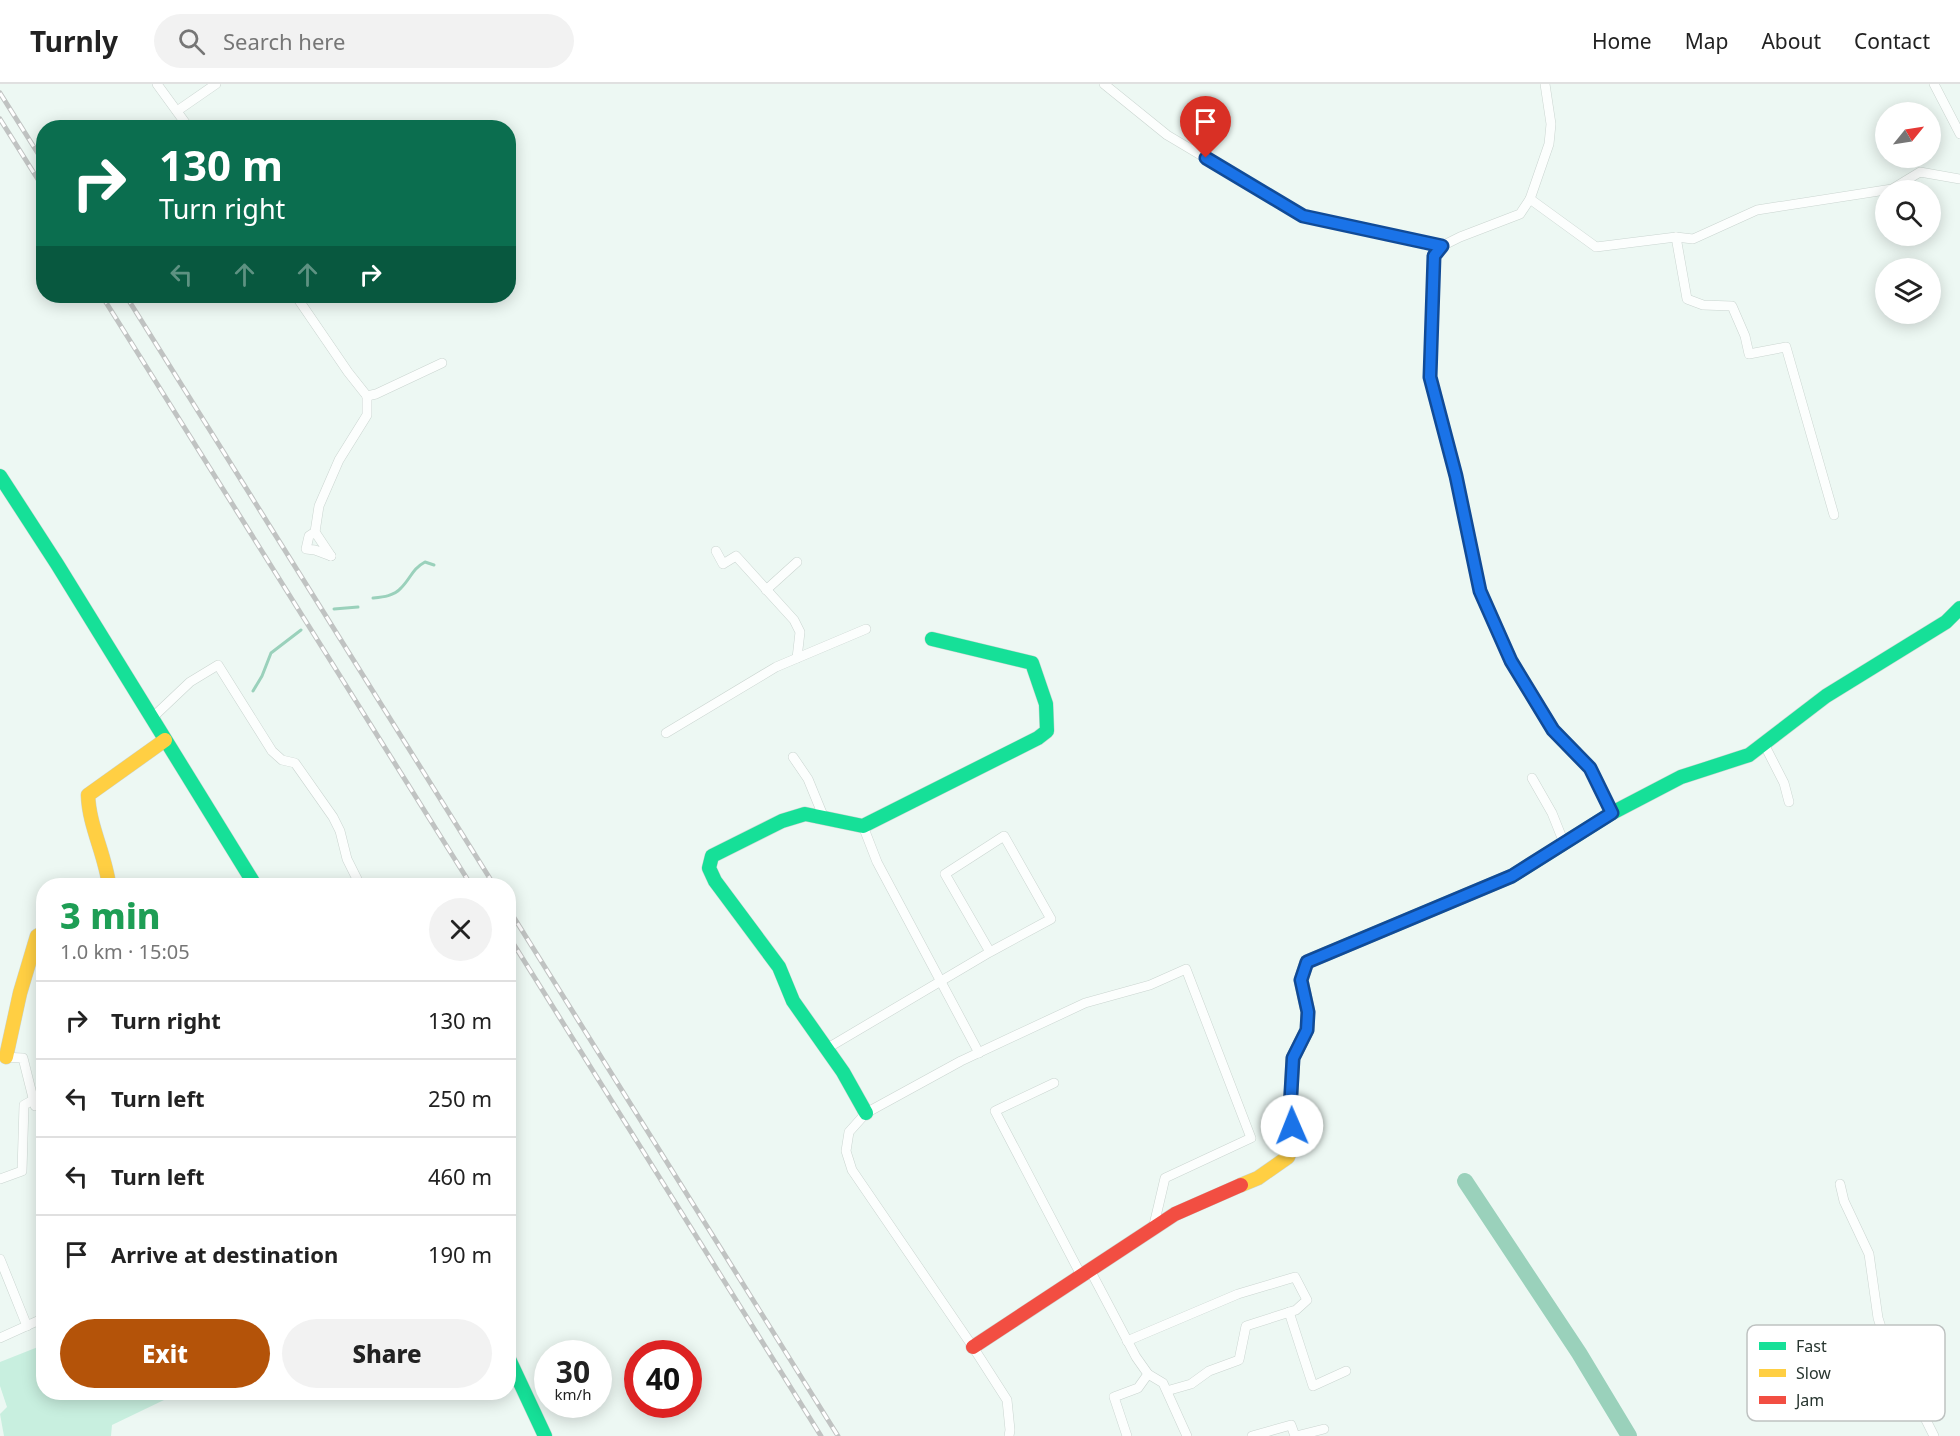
<!DOCTYPE html>
<meta charset="utf-8">
<style>
:root{--surface:#fff;--page:#f2f2f2;--text:#222;--muted:#767676;--line:#e0e0e0;--accent:#b45309}
body{margin:0;font-family:"Noto Sans",sans-serif;background:var(--page);color:var(--text);height:100vh;display:flex;flex-direction:column;font-size:22px;white-space:nowrap}
*{box-sizing:border-box;margin:0}
p{font-size:20px;color:var(--muted)}
.icon{flex:none;width:33px;height:33px;fill:none;stroke:currentColor;stroke-width:2;stroke-linecap:round;stroke-linejoin:round}
.map{position:relative;flex:1;overflow:hidden}
.panel{position:absolute;left:36px;top:794px;width:480px;height:522px;display:flex;flex-direction:column;background:var(--surface);border-radius:24px;box-shadow:0 3px 15px #0003}
.panel>*{flex:none}
.banner{position:absolute;left:36px;top:36px;width:480px;height:183px;border-radius:24px;box-shadow:0 3px 15px #0003;background:#0b6e4f;color:#fff;overflow:hidden}
.needle{width:39px;rotate:60deg}
.fabs{position:absolute;left:1875px;top:18px;display:grid;gap:12px}
.fabs a{display:grid;place-items:center;width:66px;height:66px;border-radius:50%;background:var(--surface);box-shadow:0 3px 15px #0003;font-size:30px}
.speed{position:absolute;left:534px;top:1256px;display:flex;gap:12px;font-size:30px;font-weight:700;text-align:center}
.speed>*{display:grid;place-content:center;width:78px;height:78px;border-radius:50%;background:var(--surface);box-shadow:0 3px 15px #0003;line-height:1}
.speed small{font-size:15px;font-weight:400}
.speed .limit{border:9px solid #d22;background:#fff;color:#111}
.pin{position:absolute;display:grid;place-items:center;width:51px;height:51px;color:#fff;margin:-62px -26px;border-radius:50% 50% 50% 0;rotate:-45deg;box-shadow:0 0 6px #0007}
.pin .icon{rotate:45deg}
.me{position:absolute;width:66px;margin:-33px;rotate:359deg;stroke-linejoin:round;filter:drop-shadow(0 0 4px #0008)}
.turn{display:flex;align-items:center;gap:21px;height:126px;padding:0 24px;font-size:27px}
.turn .icon{width:78px;height:78px;stroke-width:2.5}
.turn b{display:block;font-size:42px;line-height:51px}
.lanes{display:flex;align-items:center;height:57px;padding:0 24px;background:#0003;justify-content:center;gap:30px;direction:ltr}
.lanes .off{opacity:.35}
.round{display:grid;place-items:center;flex:none;width:63px;height:63px;border-radius:32px;background:var(--page)}
.headline{display:flex;align-items:center;justify-content:space-between;height:102px;padding:0 24px}
h1{font-size:36px;font-weight:800;line-height:45px;color:#1e9e55}
.primary-button{display:flex;gap:12px;margin-top:auto;padding:12px 24px}
.primary-button a{flex:1;height:69px;border-radius:36px;background:var(--accent);color:#fff;font-size:24px;font-weight:800;line-height:69px;text-align:center}
.primary-button a+a{background:var(--page);color:var(--text)}
ul{padding:0;list-style:none}
li{display:flex;align-items:center;gap:18px;height:78px;padding:0 24px;border-top:2px solid var(--line)}
li div{flex:1}
li b{display:block;font-size:22px}
li em{font-style:normal}
header{display:flex;align-items:center;gap:36px;box-sizing:border-box;height:84px;padding:0 30px;background:var(--surface);border-bottom:2px solid var(--line)}
header strong{font-size:28px}
nav{display:flex;gap:33px;margin-inline-start:auto;font-size:21px}
.search{width:420px;height:54px;background:var(--page);display:flex;align-items:center;gap:15px;box-sizing:border-box;padding:0 21px;border-radius:33px;color:var(--muted);font-size:22px}
.map>svg:first-child{display:block}
.green{fill:#c8efdf}
.lines{fill:none;stroke-linecap:round;stroke-linejoin:round}
.stream{stroke:#9ad1bb;stroke-width:3}
.river{stroke:#9ad1bb;stroke-width:16}
.street-casing{stroke:#cad5d0;stroke-width:10}
.fast-casing{stroke:#cad5d0;stroke-width:15}
.slow-casing{stroke:#cad5d0;stroke-width:15}
.jam-casing{stroke:#cad5d0;stroke-width:15}
.street{stroke:#fcfefd;stroke-width:9}
.fast{stroke:#16e098;stroke-width:14}
.slow{stroke:#ffcf43;stroke-width:14}
.jam{stroke:#f24e42;stroke-width:14}
.rail-casing{stroke:#c0c3c2;stroke-width:5}
.rail{stroke:#fff;stroke-width:3;stroke-dasharray:9;stroke-linecap:butt}
.route-casing{stroke:#114b97;stroke-width:15}
.route{stroke:#1a73e8;stroke-width:10}
.key{fill:#fff;stroke:#bec2c1;stroke-width:1.5}
.key-label{font-size:16px;fill:#27352f}
</style>
<header>
<strong>Turnly</strong>
<div class="search"><svg class="icon" aria-label="search" viewBox="0 0 24 24"><circle cx="10" cy="10" r="6"/><path d="M15 15l6 6"/></svg>Search here</div>
<nav><a>Home</a><a>Map</a><a>About</a><a>Contact</a></nav>
</header>
<div class="map">
<svg width="1960" height="1352" viewBox="0 0 1960 1352">
<rect width="100%" height="100%" fill="#edf8f3"/>
<!-- green -->
<polygon class="green" points="43,1261 44,1308 159,1308 164,1316 112,1341 111,1352 4,1352 0,1330 7,1323 0,1302 0,1278"/>
<g class="lines">
<!-- stream -->
<g class="stream">
<path d="M373,514C383,513 394,512 401,504C411,494 412,485 425,478L434,481"/>
<polyline points="334,525 358,523"/>
<polyline points="253,607 262,592 271,569 301,546"/>
</g>
<!-- river -->
<polyline class="river" points="1465,1097 1579,1269 1629,1352"/>
<!-- street casing -->
<g class="street-casing">
<g id="street">
<polyline points="157,0 189,44"/>
<polyline points="1104,0 1167,51 1303,132 1442,162"/>
<polyline points="1545,0 1551,40 1549,60 1530,115 1520,130 1460,153 1442,162 1434,172 1430,293 1456,392 1480,507 1511,577 1553,646 1590,684 1612,729"/>
<polyline points="1934,0 1960,50"/>
<polyline points="177,27 216,0"/>
<polyline points="1530,115 1596,163 1676,153 1693,155 1757,126 1892,105 1920,88 1960,95"/>
<polyline points="1676,153 1687,215 1703,221 1732,222 1745,252 1749,270 1786,263 1834,431"/>
<polyline points="296,212 348,288 367,312 376,310 442,279"/>
<polyline points="315,448 331,472"/>
<polyline points="716,467 723,480 736,472 794,536 800,548 797,574"/>
<polyline points="331,472 315,466 306,465 309,452 315,448 319,422 339,376 367,331 367,312"/>
<polyline points="766,506 797,478"/>
<polyline points="152,634 190,598 218,581 272,667 282,676 295,679 333,733 340,747 347,775 360,801"/>
<polyline points="666,649 776,583 866,545"/>
<polyline points="1764,660 1784,699 1789,718"/>
<polyline points="793,673 808,695 824,734"/>
<polyline points="1532,694 1552,729 1564,759"/>
<polyline points="863,742 877,778 979,969"/>
<polyline points="826,965 990,868 1051,835 1004,752 945,790 990,868"/>
<polyline points="2,973 23,974 35,1022 44,1019"/>
<polyline points="1054,999 995,1027 1081,1191"/>
<polyline points="0,1095 22,1087 24,1021 33,1016"/>
<polyline points="1840,1100 1844,1117 1869,1170 1878,1234 1895,1286 1915,1314 1934,1352"/>
<polyline points="0,1175 27,1242"/>
<polyline points="1090,1186 1136,1273 1148,1290 1163,1299 1187,1352"/>
<polyline points="1289,1228 1313,1302 1346,1287"/>
<polyline points="0,1254 44,1234"/>
<polyline points="1127,1257 1238,1210 1295,1193 1307,1216 1296,1226 1246,1242 1239,1276 1209,1287 1191,1300 1170,1306"/>
<polyline points="1009,1352 1010,1346 1007,1316 973,1263 852,1086 846,1067 849,1048 866,1029 961,977 1085,919 1150,901 1186,885 1251,1054 1165,1094 1153,1145"/>
<polyline points="1127,1352 1114,1313 1138,1304 1148,1290"/>
<polyline points="1252,1352 1291,1341 1295,1352"/>
<polyline points="1296,1352 1324,1345"/>
</g>
</g>
<!-- fast casing -->
<g class="fast-casing">
<g id="fast">
<polyline points="0,392 57,480 255,801"/>
<polyline points="1326,870 1512,792 1612,729 1681,693 1749,671 1826,612 1946,538 1960,524"/>
<polyline points="866,1029 843,988 793,917 779,883 715,797 709,784 712,772 782,737 805,730 863,742 1038,654 1047,647 1046,620 1032,579 932,555"/>
<polyline points="508,1273 545,1352"/>
</g>
</g>
<!-- slow casing -->
<g class="slow-casing">
<g id="slow">
<path d="M109,801C105,770 89,742 88,711L165,656"/>
<polyline points="6,973 20,909 37,852 44,848"/>
<polyline points="1241,1101 1258,1094 1288,1073 1293,1057 1290,1026 1293,974 1307,946 1308,928 1301,896 1307,878 1326,870"/>
</g>
</g>
<!-- jam casing -->
<g class="jam-casing">
<polyline id="jam" points="973,1263 1175,1130 1241,1101"/>
</g>
<!-- street -->
<use href="#street" class="street"/>
<!-- fast -->
<use href="#fast" class="fast"/>
<!-- slow -->
<use href="#slow" class="slow"/>
<!-- jam -->
<use href="#jam" class="jam"/>
<!-- rail casing -->
<g class="rail-casing">
<g id="rail">
<polyline points="0,9 44,79"/>
<polyline points="0,35 44,105"/>
<polyline points="102,212 471,801"/>
<polyline points="126,212 494,801"/>
<polyline points="508,824 838,1352"/>
<polyline points="508,851 821,1352"/>
</g>
</g>
<!-- rail -->
<use href="#rail" class="rail"/>
</g>
<g class="lines">
<!-- route casing -->
<g class="route-casing">
<polyline id="route" points="1206,74 1303,132 1442,162 1434,172 1430,293 1456,392 1480,507 1511,577 1553,646 1590,684 1612,729 1512,792 1307,878 1301,896 1308,928 1307,946 1293,974 1290,1026 1292,1042"/>
</g>
<!-- route -->
<use href="#route" class="route"/>
</g>
<!-- legend -->
<rect x="1747" y="1241" width="198" height="96" rx="9" class="key"/>
<rect x="1759" y="1258" width="27" height="8" fill="#16e098"/>
<rect x="1759" y="1285" width="27" height="8" fill="#ffcf43"/>
<rect x="1759" y="1312" width="27" height="8" fill="#f24e42"/>
<g class="key-label">
<text x="1796" y="1268">Fast</text>
<text x="1796" y="1295">Slow</text>
<text x="1796" y="1322">Jam</text>
</g>
</svg>
<div class="fabs">
<a><svg class="needle" viewBox="-14 -14 28 28"><path d="M0-13l5 13h-10z" fill="#e53935"/><path d="M0 13l5-13h-10z" fill="#767676"/></svg></a>
<a><svg class="icon" aria-label="search" viewBox="0 0 24 24"><circle cx="10" cy="10" r="6"/><path d="M15 15l6 6"/></svg></a>
<a><svg class="icon" aria-label="layers" viewBox="0 0 24 24"><path d="M12 4l9 5-9 5-9-5zM3 14l9 5 9-5"/></svg></a>
</div>
<div class="speed"><div>30<small>km/h</small></div><div class="limit">40</div></div>
<div class="pin" style="left:1206px;top:74px;background:#d93025"><svg class="icon" aria-label="arrive" viewBox="0 0 24 24"><path d="M6 21V4h12l-3 4 3 4H6"/></svg></div>
<svg class="me" style="left:1292px;top:1042px" viewBox="-20 -20 40 40"><circle r="19" fill="#fff"/><path d="M0-13L10 11 0 6-10 11z" fill="#1a73e8"/></svg>
<div class="banner">
<div class="turn"><svg class="icon" aria-label="right" viewBox="0 0 24 24"><path d="M7 20v-9h11M14 6l5 5-5 5"/></svg><div><b>130 m</b>Turn right</div></div>
<div class="lanes"><svg class="icon off" aria-label="left" viewBox="0 0 24 24"><path d="M17 20v-9H6M10 6l-5 5 5 5"/></svg><svg class="icon off" aria-label="ahead" viewBox="0 0 24 24"><path d="M12 20V5M6 11l6-6 6 6"/></svg><svg class="icon off" aria-label="ahead" viewBox="0 0 24 24"><path d="M12 20V5M6 11l6-6 6 6"/></svg><svg class="icon" aria-label="right" viewBox="0 0 24 24"><path d="M7 20v-9h11M14 6l5 5-5 5"/></svg></div>
</div>
<section class="panel">
<div class="headline"><div><h1>3 min</h1><p>1.0 km · 15:05</p></div><a class="round"><svg class="icon" aria-label="close" viewBox="0 0 24 24"><path d="M6 6l12 12M18 6L6 18"/></svg></a></div>
<ul>
<li><svg class="icon" aria-label="right" viewBox="0 0 24 24"><path d="M7 20v-9h11M14 6l5 5-5 5"/></svg><div><b>Turn right</b></div><em>130 m</em></li>
<li><svg class="icon" aria-label="left" viewBox="0 0 24 24"><path d="M17 20v-9H6M10 6l-5 5 5 5"/></svg><div><b>Turn left</b></div><em>250 m</em></li>
<li><svg class="icon" aria-label="left" viewBox="0 0 24 24"><path d="M17 20v-9H6M10 6l-5 5 5 5"/></svg><div><b>Turn left</b></div><em>460 m</em></li>
<li><svg class="icon" aria-label="arrive" viewBox="0 0 24 24"><path d="M6 21V4h12l-3 4 3 4H6"/></svg><div><b>Arrive at destination</b></div><em>190 m</em></li>
</ul>
<div class="primary-button"><a>Exit</a><a>Share</a></div>
</section>
</div>
